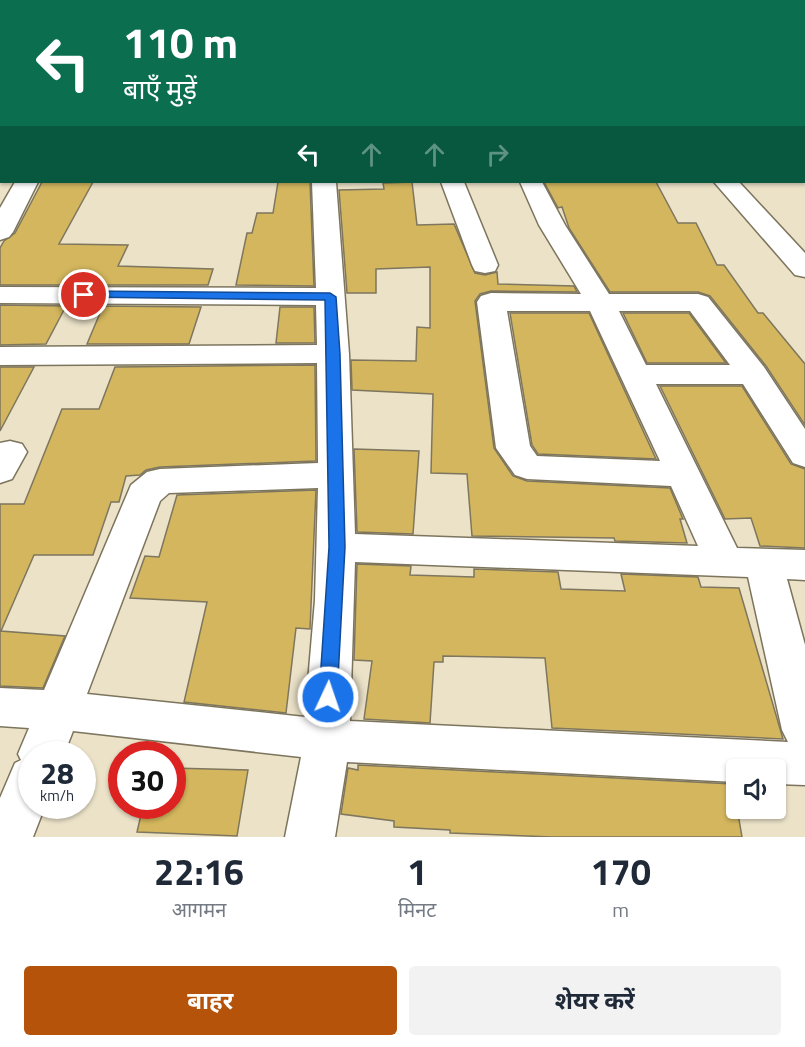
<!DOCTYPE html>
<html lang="hi">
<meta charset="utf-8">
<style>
:root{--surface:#fff;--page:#f2f2f3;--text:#1f2937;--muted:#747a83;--accent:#b45309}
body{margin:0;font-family:"Titillium Web","Noto Sans Devanagari",sans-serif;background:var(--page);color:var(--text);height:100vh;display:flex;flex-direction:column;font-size:22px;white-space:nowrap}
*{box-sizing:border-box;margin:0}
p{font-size:20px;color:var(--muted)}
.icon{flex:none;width:33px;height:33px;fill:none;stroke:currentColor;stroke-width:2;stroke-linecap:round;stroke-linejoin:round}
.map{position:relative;height:837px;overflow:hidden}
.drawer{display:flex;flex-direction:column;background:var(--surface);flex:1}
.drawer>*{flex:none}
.guide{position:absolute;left:0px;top:0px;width:806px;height:183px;box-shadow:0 2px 4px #0004;background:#0b6e4f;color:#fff;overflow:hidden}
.fabs{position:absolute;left:726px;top:759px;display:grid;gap:12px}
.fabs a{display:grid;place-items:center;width:60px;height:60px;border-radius:6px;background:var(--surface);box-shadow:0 2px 4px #0004;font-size:30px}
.speed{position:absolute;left:18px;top:741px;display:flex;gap:12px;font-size:30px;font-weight:700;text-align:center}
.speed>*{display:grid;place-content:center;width:78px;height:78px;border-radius:50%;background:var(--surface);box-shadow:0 2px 4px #0004;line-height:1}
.speed small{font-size:15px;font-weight:400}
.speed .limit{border:9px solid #d22;background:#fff;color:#111}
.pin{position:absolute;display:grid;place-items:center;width:51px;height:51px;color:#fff;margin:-26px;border:3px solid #fff;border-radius:50%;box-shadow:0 2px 6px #0007}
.me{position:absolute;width:66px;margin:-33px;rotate:3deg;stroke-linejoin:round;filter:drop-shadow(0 0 4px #0008)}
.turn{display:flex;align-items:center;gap:21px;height:126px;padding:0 24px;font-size:27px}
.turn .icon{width:78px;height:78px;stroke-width:2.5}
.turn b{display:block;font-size:42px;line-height:51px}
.lanes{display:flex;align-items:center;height:57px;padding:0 24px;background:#0003;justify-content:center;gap:30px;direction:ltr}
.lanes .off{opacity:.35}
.eta{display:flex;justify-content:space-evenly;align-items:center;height:102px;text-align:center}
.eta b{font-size:36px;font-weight:700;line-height:42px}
.button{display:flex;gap:12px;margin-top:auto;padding:12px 24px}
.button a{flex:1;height:69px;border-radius:6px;background:var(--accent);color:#fff;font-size:24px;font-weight:700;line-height:69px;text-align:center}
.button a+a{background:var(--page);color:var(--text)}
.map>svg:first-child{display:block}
.building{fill:#d3b65d;stroke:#7e765e;stroke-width:1.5}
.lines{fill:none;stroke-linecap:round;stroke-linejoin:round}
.minor-casing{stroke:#7c745c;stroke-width:3}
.minor{fill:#fff;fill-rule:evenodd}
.route{fill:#1a73e8;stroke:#114b97;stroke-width:1.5}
</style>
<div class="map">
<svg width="805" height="837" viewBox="0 0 805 837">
<rect width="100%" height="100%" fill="#ebe2c8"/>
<!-- building -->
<g class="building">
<polygon points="42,182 93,182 59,244 128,245 118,266 213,269 208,285 0,285 0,248 4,241 15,233"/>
<polygon points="278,182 310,182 314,286 236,285 247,233 252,233 257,213 273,213"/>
<polygon points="412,182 417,225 454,224 475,273 485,275 497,272 498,284 574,286 577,292 491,291 480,294 475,301 494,448 513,476 527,481 670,488 683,519 680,519 687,543 615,541 614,538 472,536 467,474 431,473 433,394 352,390 351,360 416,361 417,327 430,328 430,267 376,269 376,293 347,293 339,190 384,189 383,183"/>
<polygon points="544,182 656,182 678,223 696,223 717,265 724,265 758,313 763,313 805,364 805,425 766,366 710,296 698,292 610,292 569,228 562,207 558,208"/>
<polygon points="0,305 66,306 46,344 0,345"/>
<polygon points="103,306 201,307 189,344 87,344"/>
<polygon points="280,307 314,307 315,343 276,343"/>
<polygon points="510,313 589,313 656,459 538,454 532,445"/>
<polygon points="623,313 689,313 726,363 647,363"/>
<polygon points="315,365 316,461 160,467 146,470 140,475 126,476 119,502 111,502 93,555 34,555 1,631 65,636 43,688 0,686 0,504 24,504 62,409 99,409 115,367"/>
<polygon points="0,367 34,367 0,431"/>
<polygon points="660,386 742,386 791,464 805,469 805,548 760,546 751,518 725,519"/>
<polygon points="354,449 419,451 413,534 357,532"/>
<polygon points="316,490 310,629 296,628 286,713 184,702 207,602 130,598 145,556 159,557 177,495"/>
<polygon points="357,564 411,566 410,575 474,577 474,569 558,572 561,589 625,591 621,574 698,577 701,587 739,588 783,739 552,728 545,658 443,656 443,662 434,662 430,723 364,719 372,661 354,660"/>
<polygon points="358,765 733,784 742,837 552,837 450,833 450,830 394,827 394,821 341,814 348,768 358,770"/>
<polygon points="172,768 248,770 237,836 137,832 143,806 172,806"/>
</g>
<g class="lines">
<!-- minor casing -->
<g class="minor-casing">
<g id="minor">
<polygon points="0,0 27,0 28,2 2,2 2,5"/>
<polygon points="232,0 249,0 231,2"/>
<polygon points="414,0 430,0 413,2"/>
<polygon points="468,0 523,0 524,2 469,2"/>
<polygon points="650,0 666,0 667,2 651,2"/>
<polygon points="788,0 805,0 805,4 804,2"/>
<rect x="804" y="21" width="1" height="11"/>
<rect x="804" y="45" width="1" height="10"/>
<polygon points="0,51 2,51 0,63"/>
<rect x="804" y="107" width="1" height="12"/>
<rect x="0" y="135" width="2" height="14"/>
<rect x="804" y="164" width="1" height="14"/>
<polygon points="15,182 38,182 13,232 9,237 0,240 0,208"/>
<path d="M312,182H336L349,354L355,534L698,546L671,486L527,479L515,475L496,448L477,302L481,296L491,293L581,294L539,225L520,182H542L565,225L609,294H698L708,297L764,367L805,429V467L793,463L743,384H656L737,548L805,550V580L787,579L805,645V785L776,784V770H736V782L347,762L335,837H285L301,757L73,731L64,754H32V806H45L33,837H0V798L15,763L21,760L18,754L29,728L0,726V688L44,690L131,485L147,472L160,469L318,463V460L317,363L0,365V347L317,345L316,305L0,303V287L316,288ZM507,311H590L660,461L537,456L530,446ZM619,311H690L730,365H646ZM318,488L315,600L305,717L87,694L160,501L169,493ZM355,562L748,577L782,730L788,742L350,721Z"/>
<polygon points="441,182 464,182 498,265 495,271 485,273 475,271 472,265"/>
<polygon points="714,182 739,182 805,253 805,277 795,275"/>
<polygon points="10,441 22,444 27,452 12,479 0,483 0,443"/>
</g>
</g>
<!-- minor -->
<use href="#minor" class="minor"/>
</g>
<!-- route -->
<polygon class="route" points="84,291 330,293 336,297 340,354 345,547 337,697 335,702 328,705 322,702 319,697 329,547 325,300 80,297 80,292"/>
</svg>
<div class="fabs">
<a><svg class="icon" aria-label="sound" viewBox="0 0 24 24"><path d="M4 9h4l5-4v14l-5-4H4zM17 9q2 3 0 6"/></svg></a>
</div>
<div class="speed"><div>28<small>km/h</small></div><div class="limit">30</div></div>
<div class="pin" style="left:84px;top:295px;background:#d93025"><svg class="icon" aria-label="arrive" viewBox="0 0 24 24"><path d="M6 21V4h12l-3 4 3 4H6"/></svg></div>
<svg class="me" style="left:328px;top:697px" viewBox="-20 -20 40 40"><circle r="17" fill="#1a73e8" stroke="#fff" stroke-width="3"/><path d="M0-11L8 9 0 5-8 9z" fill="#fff"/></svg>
<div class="guide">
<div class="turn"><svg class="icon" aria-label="left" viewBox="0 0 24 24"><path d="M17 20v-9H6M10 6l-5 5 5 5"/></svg><div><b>110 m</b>बाएँ मुड़ें</div></div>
<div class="lanes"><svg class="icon" aria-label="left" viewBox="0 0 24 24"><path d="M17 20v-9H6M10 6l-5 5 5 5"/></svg><svg class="icon off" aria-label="ahead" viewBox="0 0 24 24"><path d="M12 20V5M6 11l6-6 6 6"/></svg><svg class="icon off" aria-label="ahead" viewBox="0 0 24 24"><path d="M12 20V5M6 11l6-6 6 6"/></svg><svg class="icon off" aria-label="right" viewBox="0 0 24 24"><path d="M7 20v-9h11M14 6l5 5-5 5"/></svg></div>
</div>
</div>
<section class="drawer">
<div class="eta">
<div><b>22:16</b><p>आगमन</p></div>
<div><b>1</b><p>मिनट</p></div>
<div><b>170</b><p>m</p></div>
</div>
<div class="button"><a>बाहर</a><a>शेयर करें</a></div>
</section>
